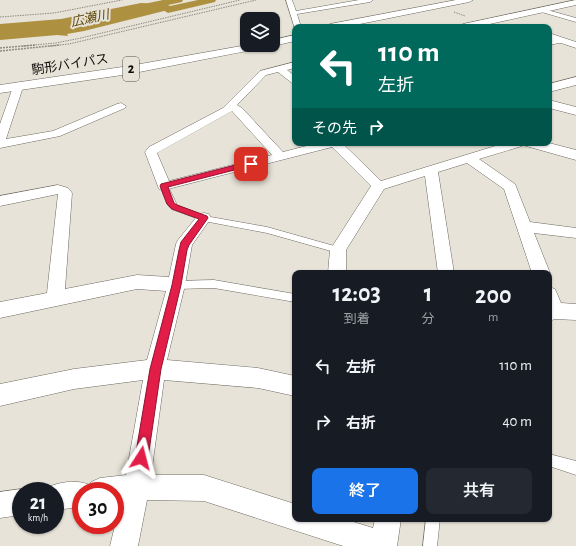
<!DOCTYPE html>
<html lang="ja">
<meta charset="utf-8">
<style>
:root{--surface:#171b24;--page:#242831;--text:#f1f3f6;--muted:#9ea1a6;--accent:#1a73e8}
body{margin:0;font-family:"Alegreya Sans","Noto Sans JP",sans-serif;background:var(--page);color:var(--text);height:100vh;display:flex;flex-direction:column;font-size:15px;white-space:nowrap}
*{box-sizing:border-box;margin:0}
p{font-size:13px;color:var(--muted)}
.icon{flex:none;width:22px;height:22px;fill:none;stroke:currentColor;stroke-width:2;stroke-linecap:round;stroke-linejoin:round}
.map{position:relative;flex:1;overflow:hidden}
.sheet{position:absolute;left:292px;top:270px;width:260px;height:252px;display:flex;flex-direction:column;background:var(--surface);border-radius:8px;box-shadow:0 1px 3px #0004}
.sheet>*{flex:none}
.guide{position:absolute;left:292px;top:24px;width:260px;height:122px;border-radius:8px;box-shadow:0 1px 3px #0004;background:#00695c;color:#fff;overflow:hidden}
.controls{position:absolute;left:240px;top:12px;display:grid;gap:8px}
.controls a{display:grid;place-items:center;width:40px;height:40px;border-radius:8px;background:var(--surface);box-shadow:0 1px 3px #0004;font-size:20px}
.speed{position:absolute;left:12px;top:482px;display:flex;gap:8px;font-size:20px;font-weight:700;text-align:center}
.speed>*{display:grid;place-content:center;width:52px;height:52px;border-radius:50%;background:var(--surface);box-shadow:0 1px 3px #0004;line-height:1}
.speed small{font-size:10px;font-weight:400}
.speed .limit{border:6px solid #d22;background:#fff;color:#111}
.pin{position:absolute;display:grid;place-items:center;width:34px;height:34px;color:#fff;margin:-17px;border-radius:8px;box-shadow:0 2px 6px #0006}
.me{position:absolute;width:44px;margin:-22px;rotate:9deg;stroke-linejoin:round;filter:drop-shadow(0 0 3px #0008)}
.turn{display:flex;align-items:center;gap:14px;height:84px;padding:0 20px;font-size:18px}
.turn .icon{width:52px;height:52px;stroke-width:2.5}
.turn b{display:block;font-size:28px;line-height:34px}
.then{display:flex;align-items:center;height:38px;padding:0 20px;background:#0003;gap:8px;font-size:15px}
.eta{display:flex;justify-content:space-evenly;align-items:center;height:68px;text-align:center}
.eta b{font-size:24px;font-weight:600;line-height:28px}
.primary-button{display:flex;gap:8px;margin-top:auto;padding:8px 20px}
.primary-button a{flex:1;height:46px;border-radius:8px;background:var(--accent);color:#fff;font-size:16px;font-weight:600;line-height:46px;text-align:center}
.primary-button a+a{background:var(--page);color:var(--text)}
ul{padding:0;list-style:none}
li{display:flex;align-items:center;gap:12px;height:56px;padding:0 20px}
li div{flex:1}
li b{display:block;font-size:15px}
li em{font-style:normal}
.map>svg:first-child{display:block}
.water{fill:#ad9141}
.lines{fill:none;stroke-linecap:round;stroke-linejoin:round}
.river{fill:#ad9141;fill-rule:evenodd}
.lane-casing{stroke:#6d695f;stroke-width:1}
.street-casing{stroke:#6d695f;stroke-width:1}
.secondary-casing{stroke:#6d695f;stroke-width:1}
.primary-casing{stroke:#6d695f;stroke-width:1}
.path-far1{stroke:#8f8b83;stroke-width:1;stroke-dasharray:1.5 1;stroke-linecap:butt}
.path{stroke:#8f8b83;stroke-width:1.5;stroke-dasharray:2 1;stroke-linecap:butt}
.lane{fill:#fff;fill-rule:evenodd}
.street{fill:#fff;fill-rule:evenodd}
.secondary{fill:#fff;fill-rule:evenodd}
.primary{fill:#fff;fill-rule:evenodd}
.route{fill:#e11d48;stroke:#92132f}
.labels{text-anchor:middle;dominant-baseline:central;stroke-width:4;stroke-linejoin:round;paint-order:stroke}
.far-water-label{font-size:13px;font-style:italic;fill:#5b4705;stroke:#e8e3d8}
.far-street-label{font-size:13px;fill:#100e0b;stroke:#e8e3d8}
.shield{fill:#e8e3d8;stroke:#514e48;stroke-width:1}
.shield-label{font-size:14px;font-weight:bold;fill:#100e0b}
</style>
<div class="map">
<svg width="576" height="546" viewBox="0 0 576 546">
<rect width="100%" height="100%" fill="#e8e3d8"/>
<!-- water -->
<polygon class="water" points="141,3 161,4 168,10 84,31 67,34 68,36 57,35 0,40 0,24 61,19"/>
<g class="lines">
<!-- river -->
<polygon class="river" points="163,0 183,0 182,2 168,5 170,6 198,0 216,0 215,2 168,13 158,7 120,15 115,12 120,9"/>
<!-- lane casing -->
<g class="lane-casing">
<g id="lane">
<polygon points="161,184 167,184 177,205 205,216 267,227 338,247 342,250 338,253 267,233 204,221 171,209 167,204 160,186"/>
<polygon points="214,280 295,294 295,302 214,288 176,289 173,288 171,285 173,282 176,281"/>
<polygon points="549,454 576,461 576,475 549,466"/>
<polygon points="426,519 440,519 437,546 423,546"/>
</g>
</g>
<!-- street casing -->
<g class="street-casing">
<g id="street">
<polygon points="286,0 292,0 296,11 359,0 373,0 370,2 297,14 301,27 295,27 295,29"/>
<polygon points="540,8 576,18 576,22 538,11 537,10"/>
<polygon points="561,38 565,40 564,42 549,45 549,41"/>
<path d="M295,62V68L287,70L295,76V84L292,83L278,72L266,75L237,105L242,108L283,152L318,143H342L381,181L505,143H524L522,146L479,159L515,184L530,222L576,228V238L534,233L550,273H532L504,189L467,163L438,172L454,273H438L425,176L384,189L346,250V273H328L330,250L371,186L332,147L164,190L159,189L145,152L149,147L223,108L260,71ZM232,111L272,155L169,181L157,153Z"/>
<polygon points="18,84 23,87 6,139 53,131 117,104 121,103 126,106 125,108 60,136 0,148 0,124 13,87"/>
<path d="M58,185L68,188L72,193L65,289L137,275L169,277L176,244L178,240L199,214L204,213L209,214L211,218L192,245L185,285L167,360L258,368L295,376V396L258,388L164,380L151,475H204L295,504V519H344L373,528L375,519H401L397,546H343L204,501L147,500L138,546H110L121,501L115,502V491H81V507L55,510V491H45L46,488C59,482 76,479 90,485L91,482L100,478L126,475L143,380L74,389L0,406V384L74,369L147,360L166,291L137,289L0,318V302L47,293L58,194L0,206V196Z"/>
<polygon points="549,287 555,289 561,303 576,304 576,320 555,319 549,321"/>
<polygon points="21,489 26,491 21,491 21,515 0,518 0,492"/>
</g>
</g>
<!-- secondary casing -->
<g class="secondary-casing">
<g id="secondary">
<polygon points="576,0 576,5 476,27 458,27 463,24"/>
<polygon points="549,33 576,42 576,48 549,39"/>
<polygon points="576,77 576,85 549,92 549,84"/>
<polygon points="549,100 576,107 576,115 549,108"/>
<polygon points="523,143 549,143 576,150 576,160 526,146"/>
</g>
</g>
<!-- primary casing -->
<g class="primary-casing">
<g id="primary">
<polygon points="456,0 473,0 469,2 345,27 325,27 330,24"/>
<polygon points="295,35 295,41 273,46 269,45 273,45 273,40"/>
<polygon points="247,45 267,45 262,48 129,74 0,93 0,85 129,66"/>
</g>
</g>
<!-- path-far1 -->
<g class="path-far1">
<polyline points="454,12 465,16"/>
<polyline points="0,17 54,13 122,0"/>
<polyline points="23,46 56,43 81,38 240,0"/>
<polyline points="50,46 69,44 256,0"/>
</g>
<!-- path -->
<g class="path">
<polyline points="0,48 35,45"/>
<polyline points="0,51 60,45"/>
</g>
<!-- lane -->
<use href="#lane" class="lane"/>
<!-- street -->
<use href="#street" class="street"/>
<!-- secondary -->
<use href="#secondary" class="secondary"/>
<!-- primary -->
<use href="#primary" class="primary"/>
</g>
<!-- route -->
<polygon class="route" points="251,161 254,162 254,165 168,187 174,203 177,205 207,216 208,218 189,245 187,250 181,285 161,369 148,458 146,462 141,464 137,462 135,458 150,369 172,285 179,250 181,242 199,219 172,209 167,204 160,186 161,184"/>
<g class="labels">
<!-- far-water labels -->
<g class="far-water-label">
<text transform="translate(90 19) rotate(-12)">広瀬川</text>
</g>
<!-- far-street labels -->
<g class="far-street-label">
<text transform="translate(70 65) rotate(-9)">駒形バイパス</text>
</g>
<!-- shield labels -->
<rect class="shield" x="123" y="57" width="16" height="24" rx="3"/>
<g class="shield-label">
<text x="131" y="69">2</text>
</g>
</g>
</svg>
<div class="controls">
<a><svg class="icon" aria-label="layers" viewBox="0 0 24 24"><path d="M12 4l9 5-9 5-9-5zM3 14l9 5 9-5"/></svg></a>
</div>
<div class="speed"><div>21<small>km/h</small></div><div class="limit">30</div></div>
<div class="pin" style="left:251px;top:164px;background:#d93025"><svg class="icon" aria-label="arrive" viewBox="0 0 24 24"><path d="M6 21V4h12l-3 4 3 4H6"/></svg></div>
<svg class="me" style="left:141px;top:458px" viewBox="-20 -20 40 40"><path d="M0-17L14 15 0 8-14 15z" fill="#e11d48" stroke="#fff" stroke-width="4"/></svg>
<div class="guide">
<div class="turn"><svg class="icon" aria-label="left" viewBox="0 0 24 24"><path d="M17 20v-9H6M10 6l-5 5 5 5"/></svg><div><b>110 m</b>左折</div></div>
<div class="then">その先<svg class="icon" aria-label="right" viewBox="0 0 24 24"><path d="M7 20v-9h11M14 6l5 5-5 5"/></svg></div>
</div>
<section class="sheet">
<div class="eta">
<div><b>12:03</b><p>到着</p></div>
<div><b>1</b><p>分</p></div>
<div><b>200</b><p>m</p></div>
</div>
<ul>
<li><svg class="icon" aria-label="left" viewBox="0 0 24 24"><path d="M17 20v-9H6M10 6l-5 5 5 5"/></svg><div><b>左折</b></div><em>110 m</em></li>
<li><svg class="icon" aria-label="right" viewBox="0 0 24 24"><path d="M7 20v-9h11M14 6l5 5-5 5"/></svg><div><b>右折</b></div><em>40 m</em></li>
</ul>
<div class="primary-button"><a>終了</a><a>共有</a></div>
</section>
</div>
